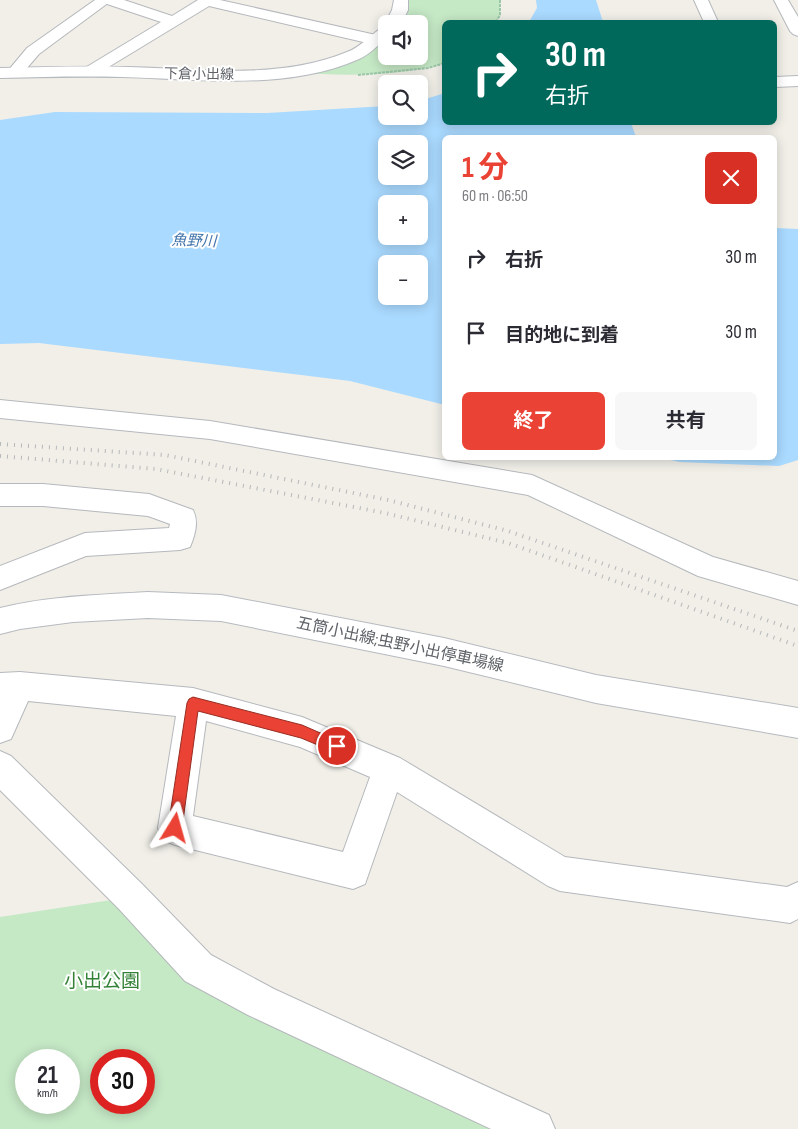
<!DOCTYPE html>
<html lang="ja">
<meta charset="utf-8">
<style>
:root{--surface:#fff;--page:#f7f7f7;--text:#2b2b33;--muted:#7c7c81;--accent:#ea4335}
body{margin:0;font-family:"Sofia Sans Condensed","Noto Sans JP",sans-serif;background:var(--page);color:var(--text);height:100vh;display:flex;flex-direction:column;font-size:19px;white-space:nowrap}
*{box-sizing:border-box;margin:0}
p{font-size:16px;color:var(--muted)}
.icon{flex:none;width:28px;height:28px;fill:none;stroke:currentColor;stroke-width:2;stroke-linecap:round;stroke-linejoin:round}
.map{position:relative;flex:1;overflow:hidden}
.side{position:absolute;left:442px;top:135px;width:335px;height:325px;display:flex;flex-direction:column;background:var(--surface);border-radius:8px;box-shadow:0 2px 12px #0003}
.side>*{flex:none}
.top-card{position:absolute;left:442px;top:20px;width:335px;height:105px;border-radius:8px;box-shadow:0 2px 12px #0003;background:#00695c;color:#fff;overflow:hidden}
.controls{position:absolute;left:378px;top:15px;display:grid;gap:10px}
.controls a{display:grid;place-items:center;width:50px;height:50px;border-radius:8px;background:var(--surface);box-shadow:0 2px 12px #0003;font-size:25px}
.speed{position:absolute;left:15px;top:1049px;display:flex;gap:10px;font-size:25px;font-weight:700;text-align:center}
.speed>*{display:grid;place-content:center;width:65px;height:65px;border-radius:50%;background:var(--surface);box-shadow:0 2px 12px #0003;line-height:1}
.speed small{font-size:12px;font-weight:400}
.speed .limit{border:8px solid #d22;background:#fff;color:#111}
.pin{position:absolute;display:grid;place-items:center;width:42px;height:42px;color:#fff;margin:-21px;border:2px solid #fff;border-radius:50%;box-shadow:0 1px 5px #0007}
.me{position:absolute;width:55px;margin:-28px;rotate:8deg;stroke-linejoin:round;filter:drop-shadow(0 0 4px #0008)}
.turn{display:flex;align-items:center;gap:18px;height:105px;padding:0 20px;font-size:22px}
.turn .icon{width:65px;height:65px;stroke-width:2.5}
.turn b{display:block;font-size:35px;line-height:42px}
.round{display:grid;place-items:center;flex:none;width:52px;height:52px;border-radius:8px;background:var(--page)}
.head{display:flex;align-items:center;justify-content:space-between;height:85px;padding:0 20px}
h1{font-size:30px;font-weight:700;line-height:38px;color:var(--accent)}
.button{display:flex;gap:10px;margin-top:auto;padding:10px 20px}
.button a{flex:1;height:58px;border-radius:8px;background:var(--accent);color:#fff;font-size:20px;font-weight:700;line-height:58px;text-align:center}
.button a+a{background:var(--page);color:var(--text)}
ul{padding:0;list-style:none}
li{display:flex;align-items:center;gap:15px;height:75px;padding:0 20px}
li div{flex:1}
li b{display:block;font-size:19px}
li em{font-style:normal}
.map>svg:first-child{display:block}
.green{fill:#c5e8c5;fill-rule:evenodd}
.water{fill:#aadaff;fill-rule:evenodd}
.lines{fill:none;stroke-linecap:round;stroke-linejoin:round}
.minor-casing{stroke:#b5b8bc;stroke-width:2}
.tertiary-casing{stroke:#b5b8bc;stroke-width:2}
.secondary-casing{stroke:#b6babf;stroke-width:2}
.path{stroke:#9cc7a9;stroke-width:2;stroke-dasharray:3 1;stroke-linecap:butt}
.minor{fill:#fff;fill-rule:evenodd}
.tertiary{fill:#fff;fill-rule:evenodd}
.secondary{fill:#fff;fill-rule:evenodd}
.rail{stroke:#b6b7b8;stroke-width:4;stroke-dasharray:1 6;stroke-linecap:butt}
.route{fill:#ea4335;stroke:#982c22}
.labels{text-anchor:middle;dominant-baseline:central;stroke-width:4;stroke-linejoin:round;paint-order:stroke}
.far-street-label{font-size:14px;fill:#5f6368;stroke:#fff}
.far-water-label{font-size:15px;font-style:italic;fill:#4174aa;stroke:#fff}
.street-label{font-size:16px;fill:#5f6368;stroke:#fff}
.near-park-label{font-size:19px;fill:#348238;stroke:#fff}
</style>
<div class="map">
<svg width="798" height="1129" viewBox="0 0 798 1129">
<rect width="100%" height="100%" fill="#f1efe8"/>
<!-- green -->
<g class="green">
<path d="M401,0H500V15L496,22H445V63C395,78 343,75 292,73C324,66 362,54 386,31V56H419V24H393Z"/>
<path d="M131,897L198,968L535,1129H0V917ZM26,1060H69V1102H26ZM101,1060H144V1102H101Z"/>
</g>
<!-- water -->
<g class="water">
<polygon points="536,0 596,0 603,22 529,22 537,8"/>
<path d="M445,93V122L631,123L636,137L445,138V405L350,381L39,343L0,344V120L55,112L267,113L386,106V116H419V101ZM386,144H419V176H386ZM386,204H419V236H386ZM386,264H419V296H386Z"/>
<polygon points="775,228 798,229 798,460 779,466 680,462 661,458 775,458"/>
</g>
<g class="lines">
<!-- minor casing -->
<g class="minor-casing">
<g id="minor">
<polygon points="102,0 124,0 172,16 198,0 220,0 376,35 382,37 384,40 382,43 376,45 209,6 97,74 85,74 83,71 85,68 161,22 104,3"/>
<polygon points="694,0 708,0 718,22 704,22"/>
<polygon points="774,0 788,0 798,17 798,36 793,34 790,31"/>
<polygon points="798,76 798,86 775,87 775,77"/>
<path d="M0,484H43L149,494L193,510C199,522 195,535 190,547L180,550L86,556L0,590V566L85,533L169,528L170,524L148,516L43,506H0Z"/>
<path d="M20,672L193,688L302,717L400,758L565,857L787,887L798,882V919L790,923L560,891L548,886L397,792L365,884L353,889L175,845L163,840L158,828L176,716L28,701L11,739L0,743V673ZM206,721L300,747L370,777L343,852L193,816Z"/>
<polygon points="0,751 11,756 143,885 211,955 274,989 549,1115 555,1129 491,1129 248,1015 185,981 119,909 0,790"/>
</g>
</g>
<!-- tertiary casing -->
<g class="tertiary-casing">
<g id="tertiary">
<polygon points="95,0 112,0 39,54 21,75 9,75 7,72 27,48"/>
<polygon points="0,400 210,421 532,475 713,557 798,581 798,605 698,576 528,495 210,439 0,418"/>
</g>
</g>
<!-- secondary casing -->
<g class="secondary-casing">
<g id="secondary">
<polygon points="394,0 408,0 408,10 401,24 386,24 386,25 385,24 392,10"/>
<path d="M386,26V38C378,45 369,55 359,59C288,91 198,79 122,77C81,76 41,77 0,78V68C43,67 86,66 129,67C201,69 279,80 347,52C359,48 370,36 381,28Z"/>
<path d="M148,592L221,595L444,638L596,675L798,708V738L596,703L444,666L221,621L148,618L73,622L20,629L0,634V608C48,596 98,595 148,592Z"/>
</g>
</g>
<!-- path -->
<g class="path">
<polyline points="496,22 500,15 500,0"/>
<polyline points="358,75 428,68 445,63"/>
</g>
<!-- minor -->
<use href="#minor" class="minor"/>
<!-- tertiary -->
<use href="#tertiary" class="tertiary"/>
<!-- secondary -->
<use href="#secondary" class="secondary"/>
<!-- rail -->
<g class="rail">
<polyline points="0,444 165,455 388,500 508,531 798,631"/>
<polyline points="0,456 156,469 385,513 508,543 798,646"/>
</g>
</g>
<!-- route -->
<polygon class="route" points="193,697 302,725 341,742 343,746 341,751 337,753 301,738 198,711 182,828 180,833 175,835 170,833 168,828 187,703 189,699"/>
<g class="labels">
<!-- far-street labels -->
<g class="far-street-label">
<text transform="translate(199 74) rotate(1)">下倉小出線</text>
</g>
<!-- far-water labels -->
<g class="far-water-label">
<text transform="translate(194 241) rotate(2)">魚野川</text>
</g>
<!-- street labels -->
<g class="street-label">
<text transform="translate(400 645) rotate(12)">五筒小出線;虫野小出停車場線</text>
</g>
<!-- near-park labels -->
<g class="near-park-label">
<text x="102" y="981">小出公園</text>
</g>
</g>
</svg>
<div class="controls">
<a><svg class="icon" aria-label="sound" viewBox="0 0 24 24"><path d="M4 9h4l5-4v14l-5-4H4zM17 9q2 3 0 6"/></svg></a>
<a><svg class="icon" aria-label="search" viewBox="0 0 24 24"><circle cx="10" cy="10" r="6"/><path d="M15 15l6 6"/></svg></a>
<a><svg class="icon" aria-label="layers" viewBox="0 0 24 24"><path d="M12 4l9 5-9 5-9-5zM3 14l9 5 9-5"/></svg></a>
<a>+</a>
<a>−</a>
</div>
<div class="speed"><div>21<small>km/h</small></div><div class="limit">30</div></div>
<div class="pin" style="left:337px;top:746px;background:#d93025"><svg class="icon" aria-label="arrive" viewBox="0 0 24 24"><path d="M6 21V4h12l-3 4 3 4H6"/></svg></div>
<svg class="me" style="left:175px;top:828px" viewBox="-20 -20 40 40"><path d="M0-17L14 15 0 8-14 15z" fill="#ea4335" stroke="#fff" stroke-width="4"/></svg>
<div class="top-card">
<div class="turn"><svg class="icon" aria-label="right" viewBox="0 0 24 24"><path d="M7 20v-9h11M14 6l5 5-5 5"/></svg><div><b>30 m</b>右折</div></div>
</div>
<section class="side">
<div class="head"><div><h1>1 分</h1><p>60 m · 06:50</p></div><a class="round" style="background:#d93025;color:#fff"><svg class="icon" aria-label="close" viewBox="0 0 24 24"><path d="M6 6l12 12M18 6L6 18"/></svg></a></div>
<ul>
<li><svg class="icon" aria-label="right" viewBox="0 0 24 24"><path d="M7 20v-9h11M14 6l5 5-5 5"/></svg><div><b>右折</b></div><em>30 m</em></li>
<li><svg class="icon" aria-label="arrive" viewBox="0 0 24 24"><path d="M6 21V4h12l-3 4 3 4H6"/></svg><div><b>目的地に到着</b></div><em>30 m</em></li>
</ul>
<div class="button"><a>終了</a><a>共有</a></div>
</section>
</div>
